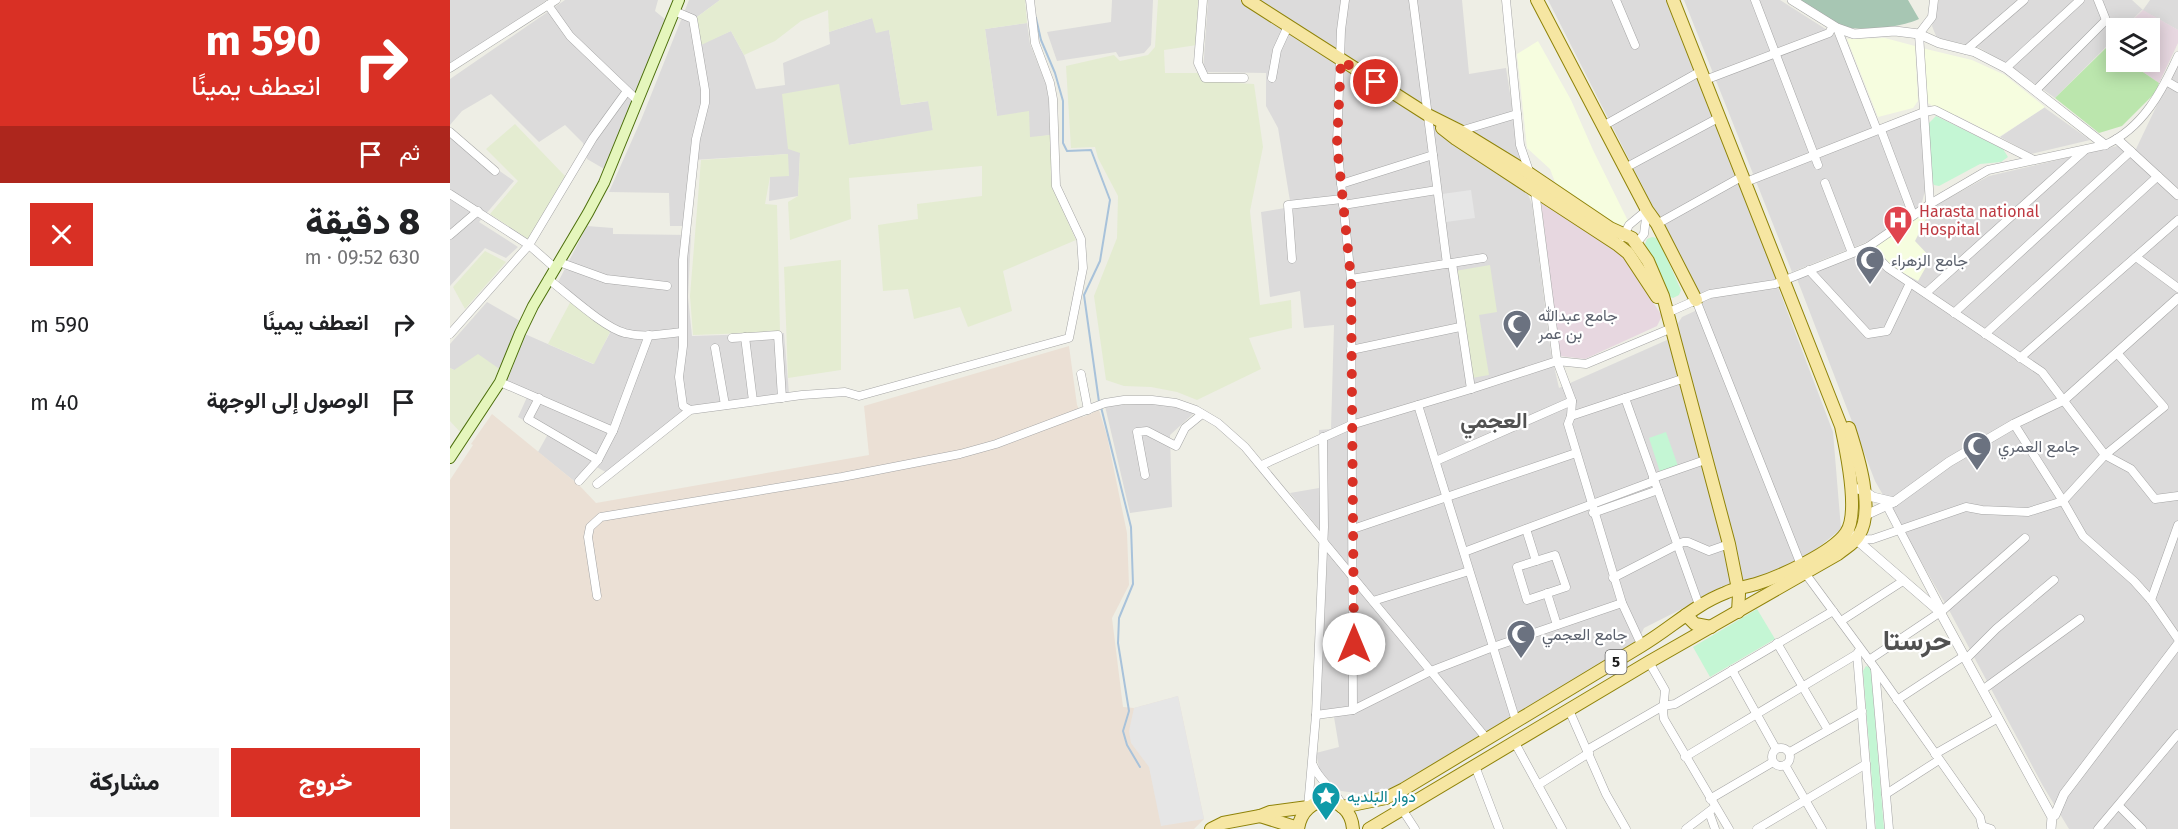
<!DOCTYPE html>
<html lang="ar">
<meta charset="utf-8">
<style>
:root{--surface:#fff;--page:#f6f6f6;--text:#202124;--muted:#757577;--accent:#d93025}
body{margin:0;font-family:"Fira Sans",Vazirmatn,sans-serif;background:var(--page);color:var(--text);direction:rtl;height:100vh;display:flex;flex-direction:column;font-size:22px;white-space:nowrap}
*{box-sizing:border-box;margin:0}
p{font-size:20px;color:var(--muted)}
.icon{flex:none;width:33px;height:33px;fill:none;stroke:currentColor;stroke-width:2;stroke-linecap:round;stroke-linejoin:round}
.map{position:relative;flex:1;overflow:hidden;direction:ltr}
.drawer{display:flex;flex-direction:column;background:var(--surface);width:450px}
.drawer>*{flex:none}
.hud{background:#d93025;color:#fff;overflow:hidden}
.buttons{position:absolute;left:1656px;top:18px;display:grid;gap:12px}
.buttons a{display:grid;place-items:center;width:54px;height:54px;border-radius:0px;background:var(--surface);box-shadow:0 3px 15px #0003;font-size:30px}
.pin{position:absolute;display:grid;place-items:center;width:51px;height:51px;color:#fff;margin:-26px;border:3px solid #fff;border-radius:50%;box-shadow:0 2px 6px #0007}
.me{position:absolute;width:66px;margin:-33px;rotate:0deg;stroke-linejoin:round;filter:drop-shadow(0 0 4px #0008)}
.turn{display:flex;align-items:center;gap:21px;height:126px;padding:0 30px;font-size:27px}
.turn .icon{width:78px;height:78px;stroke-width:2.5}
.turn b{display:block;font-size:42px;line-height:51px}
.then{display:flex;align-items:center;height:57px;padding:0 30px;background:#0003;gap:12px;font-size:22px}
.round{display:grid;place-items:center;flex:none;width:63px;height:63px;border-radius:0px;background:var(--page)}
.overview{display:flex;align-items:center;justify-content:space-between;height:102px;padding:0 30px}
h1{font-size:36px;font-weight:800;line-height:45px}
.action{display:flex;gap:12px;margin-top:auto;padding:12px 30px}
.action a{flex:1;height:69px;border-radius:0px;background:var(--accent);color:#fff;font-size:24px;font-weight:800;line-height:69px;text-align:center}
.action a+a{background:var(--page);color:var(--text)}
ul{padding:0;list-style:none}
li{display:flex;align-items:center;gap:18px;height:78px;padding:0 30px}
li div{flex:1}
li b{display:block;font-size:22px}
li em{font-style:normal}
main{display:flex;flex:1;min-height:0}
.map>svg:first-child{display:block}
.residential{fill:#dcdbdb}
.industrial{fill:#e7d7e0}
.education{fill:#f6fddf}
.military{fill:#ebe0d5}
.farmland{fill:#e4ecd1}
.grass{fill:#bbe6ad}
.cemetery{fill:#a7c6b3}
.park{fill:#c4f6d4}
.parking{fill:#e6e6e6}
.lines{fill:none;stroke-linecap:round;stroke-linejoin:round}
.stream{stroke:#a8c2da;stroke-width:2}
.minor-casing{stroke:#a5a5a5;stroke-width:9}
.tertiary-casing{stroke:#a5a5a5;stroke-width:10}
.secondary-casing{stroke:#4c6f0b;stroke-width:12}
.primary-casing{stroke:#8f8309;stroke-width:14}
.minor{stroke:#fff;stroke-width:8}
.tertiary{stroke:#fff;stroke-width:9}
.secondary{stroke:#e5f6bc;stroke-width:10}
.primary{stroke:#f6e6a2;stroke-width:12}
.route{stroke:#d93025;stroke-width:10;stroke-dasharray:0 18}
.labels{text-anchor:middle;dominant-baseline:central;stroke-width:4.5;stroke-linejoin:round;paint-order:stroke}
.shield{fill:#fff;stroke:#626262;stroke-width:1.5}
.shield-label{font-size:15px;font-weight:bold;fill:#1e1e1e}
.health-label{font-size:16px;fill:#be3a42;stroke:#fff;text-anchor:start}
.worship-label{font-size:16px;fill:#5b616d;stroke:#fff;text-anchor:start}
.culture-label{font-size:16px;fill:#0d838f;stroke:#fff;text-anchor:start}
.district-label{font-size:22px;font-weight:bold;fill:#515151;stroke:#fff}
.town-label{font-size:28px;font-weight:bold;fill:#515151;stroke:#fff}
</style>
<main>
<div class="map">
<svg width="1728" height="829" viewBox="0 0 1728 829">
<rect width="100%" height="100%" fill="#eeeee5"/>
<!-- residential -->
<g class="residential">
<polygon points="0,0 97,0 0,65"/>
<polygon points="115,0 208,0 205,11 216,20 156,170 137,159 133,143 115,125 89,142 41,94 12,111 0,125 0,79"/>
<polygon points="239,0 270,0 247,17 249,45 281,31 294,55 306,89 335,85 333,63 380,44 379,32 422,18 439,30 451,105 479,101 483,131 350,153 348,196 319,201 320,177 338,154 243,160 236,226 220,226 219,193 159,192 191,120"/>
<polygon points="662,0 703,0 701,45 694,53 669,57 666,52 607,61 597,32 661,22"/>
<polygon points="758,0 1012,0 1019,74 1056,68 1075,187 1082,204 1101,353 1109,388 1217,340 1232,317 1245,311 1252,299 1260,296 1328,287 1383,432 1391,529 1359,555 1323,574 1287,581 1194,628 1187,643 951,784 927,796 891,791 870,772 866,753 889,747 884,717 869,718 878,540 840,493 869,488 869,430 881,429 884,325 854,328 850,291 820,297 811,212 841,207 828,128 816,106 816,73 753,72"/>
<polygon points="1098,0 1218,0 1330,280 1248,295"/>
<polygon points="1234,0 1330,0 1385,35 1426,133 1472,116 1475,191 1471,206 1422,240 1342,272"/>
<polygon points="1489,0 1682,0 1693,10 1700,0 1728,0 1728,30 1692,10 1674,28 1666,28 1666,37 1605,98 1557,64 1528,47 1492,39 1486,36 1482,26"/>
<polygon points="577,23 580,44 596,84 599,102 600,135 580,138 547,116 535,29"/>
<polygon points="1728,61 1728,829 1619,829 1593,786 1500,612 1425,481 1347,279 1416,252 1475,211 1539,176 1667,146 1686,149"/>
<polygon points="1595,107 1595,108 1640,140 1581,154 1550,137"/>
<polygon points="0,136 64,181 29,222 68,247 56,258 35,248 0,286"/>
<polygon points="137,226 163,228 163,234 241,235 238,297 242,336 334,333 339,394 244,411 159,474 145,466 129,485 88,452 98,434 68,417 78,395 55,387 75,334 143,364 160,333 106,286"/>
<polygon points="37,302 70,321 51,370 4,370 0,368 0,344"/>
<polygon points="702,403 725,407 744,413 720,435 722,507 680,513 655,406"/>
</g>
<!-- industrial -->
<g class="industrial">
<polygon points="1693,10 1728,30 1728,43 1709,83 1678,62 1700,62 1700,28 1674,28"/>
<polygon points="1091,203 1165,249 1173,257 1212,316 1207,326 1135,359 1110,356"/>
</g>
<!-- education -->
<g class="education">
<polygon points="1435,38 1465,46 1468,101 1463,108 1428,117 1397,39"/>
<polygon points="1088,41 1121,100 1143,150 1178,221 1169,229 1108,190 1100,169 1077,148 1067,54"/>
<polygon points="1472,48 1522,60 1555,75 1595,107 1549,137 1506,115 1503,117 1476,102"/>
<polygon points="1475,212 1477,217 1465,241 1481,258 1468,281 1440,266 1423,248"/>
</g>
<!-- military -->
<polygon class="military" points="619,346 627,405 633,417 649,410 657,436 677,533 679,585 662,618 673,707 684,708 728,696 754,819 744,829 0,829 0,480 23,445 21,444 42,414 129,485 146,503 419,455 414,406"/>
<!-- farmland -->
<g class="farmland">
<polygon points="270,0 575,0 577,23 535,29 547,116 579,111 580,137 600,135 602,187 626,240 553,271 562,311 518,327 510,307 464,319 458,289 433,291 428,225 468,219 467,204 532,196 532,166 399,178 401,219 340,240 338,202 348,196 350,153 338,149 332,94 389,84 399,145 483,130 478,101 451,105 439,30 426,33 422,18 379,32 378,10 351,21 325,41 294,55 281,31 249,46 247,17"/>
<polygon points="708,0 748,0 747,45 714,50 715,73 748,73 753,81 804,84 813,147 800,211 810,305 841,300 842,328 799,338 811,369 747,400 727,392 701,387 674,386 656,380 644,296 667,238 668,196 648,158 645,147 621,148 616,66 664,55 670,61 698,55 705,47"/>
<polygon points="65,124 115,176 78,239 40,214 68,181 36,149"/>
<polygon points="338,154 339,176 320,177 315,204 327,205 330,332 243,335 240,296 251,160"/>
<polygon points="35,251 56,262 15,309 3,287"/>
<polygon points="391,260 391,370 338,378 334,267"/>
<polygon points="1040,265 1047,312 1029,315 1039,375 1022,378 1005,271"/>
<polygon points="122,299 160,332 144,364 98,344"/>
<polygon points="28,354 51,370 12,434 0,421 0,368 4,370"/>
</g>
<!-- grass -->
<polygon class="grass" points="1657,47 1666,53 1666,62 1678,62 1709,83 1706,92 1672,126 1649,133 1605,98"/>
<!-- cemetery -->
<path class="cemetery" d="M1350,0H1458L1469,19C1452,27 1408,33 1391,25C1377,19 1363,8 1350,0Z"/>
<!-- park -->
<g class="park">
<polygon points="1486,116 1553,149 1558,157 1551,162 1530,164 1489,186 1484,185 1482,181 1478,124"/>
<polygon points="1202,237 1207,238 1211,245 1231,290 1229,295 1223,298 1218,296 1197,251 1195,244 1197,239"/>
<polygon points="1216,432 1228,466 1210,472 1199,438"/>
<polygon points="1307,609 1325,639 1260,677 1243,647"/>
<polygon points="1416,666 1419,667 1421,671 1434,829 1426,829 1413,671"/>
</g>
<!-- parking -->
<g class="parking">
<polygon points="1021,190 1025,218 996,222 992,194"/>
<polygon points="728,696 754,819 711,826 699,767 681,743 679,731 684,708"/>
</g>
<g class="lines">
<!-- stream -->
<g class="stream">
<polyline points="586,18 591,40 605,73 613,101 613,143 617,151 641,150 660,200 650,261 634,295 649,402"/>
<polyline points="651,407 681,527 683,584 669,618 668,643 679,711 673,731 677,745 690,767"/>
</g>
<!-- minor casing -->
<g class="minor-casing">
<g id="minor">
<polyline points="753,0 748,63 755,78 794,78"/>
<polyline points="895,0 891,30 887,144 901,279 903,710"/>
<polyline points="963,0 997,264"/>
<polyline points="1056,0 1070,145 1080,174"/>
<polyline points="1166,0 1185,45"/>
<polyline points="1305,0 1368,165"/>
<polyline points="98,5 120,36 188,101"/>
<polyline points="224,11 243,19 255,90 255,103 246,139 233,260 233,346 229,377 233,406 240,410"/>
<polyline points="1387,28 1427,130 1431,130 1463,215"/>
<polyline points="1516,50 1574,0"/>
<polyline points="0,68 106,0"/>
<polyline points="1556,68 1630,0"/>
<polyline points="822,78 827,50 838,26"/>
<polyline points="1255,80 1379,33 1383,26"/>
<polyline points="1716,81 1728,88"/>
<polyline points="1586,90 1656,20 1648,0"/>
<polyline points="1153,126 1251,71"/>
<polyline points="1010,131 1067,114"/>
<polyline points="0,132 45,171"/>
<polyline points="1175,168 1270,117"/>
<polyline points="1301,180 1474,112 1485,110 1584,160"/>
<polyline points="1375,183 1402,253"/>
<polyline points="891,184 983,155"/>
<polyline points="1085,191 1107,361 1122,401 1121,416 1118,424 1172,603 1192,646"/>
<polyline points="0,194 79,245 105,268"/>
<polyline points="1480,204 1469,34 1482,17 1484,0"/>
<polyline points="893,205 987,190"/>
<polyline points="1207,224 1293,176"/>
<polyline points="0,235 28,211"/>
<polyline points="1173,237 1179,225 1197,210 1194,234 1185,245"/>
<polyline points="1418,247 1438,268 1592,372 1655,455 1681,469 1705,499 1728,496"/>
<polyline points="1686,257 1728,288"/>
<polyline points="842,259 838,205 892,199"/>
<polyline points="109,262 156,279 217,286"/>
<polyline points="1002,263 1021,389"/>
<polyline points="1359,270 1418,334 1437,331 1460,283"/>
<path d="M98,279C117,293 154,328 175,333C194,338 213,334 232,332"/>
<polyline points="901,279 1033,258"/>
<polyline points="1476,293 1635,150"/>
<polyline points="1246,300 1351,565"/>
<path d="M1217,313L1260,294L1325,284L1418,247L1480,204L1538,170L1655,145C1693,128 1712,91 1728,56"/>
<polyline points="1504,313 1681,151"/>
<polyline points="0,334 79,245 143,138 177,91"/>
<polyline points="1535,334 1708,176"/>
<polyline points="295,337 303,401"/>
<polyline points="282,338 328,335 332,398"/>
<polyline points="265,348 275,405"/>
<polyline points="901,350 1010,327"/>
<polyline points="1570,358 1728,220"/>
<polyline points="631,374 638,410"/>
<polyline points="50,382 163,431"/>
<polyline points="89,398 78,419 148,460"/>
<polyline points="1175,398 1249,605"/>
<polyline points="968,405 1066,721"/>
<polyline points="1121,416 1235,378"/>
<polyline points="1564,424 1613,501 1633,536 1684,581 1701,600 1728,639"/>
<polyline points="986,461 1122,401"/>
<polyline points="812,465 901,425 1021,389 1107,361 1136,364 1222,328"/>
<polyline points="695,475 687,432 697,431 726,446 735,428 752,414"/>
<polyline points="1203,478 1255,460"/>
<polyline points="129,481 148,460 163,431 199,335"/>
<polyline points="147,484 240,410 352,395 395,392 409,396 619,338 633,268 631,239 606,186 603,99 600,83 585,43 580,0"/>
<polyline points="1437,506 1492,611"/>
<polyline points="1143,513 1208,490"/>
<polyline points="903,529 1126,453"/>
<polyline points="1076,529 1086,561"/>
<polyline points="1406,540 1423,539 1516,507 1532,510 1578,512 1613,501 1655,455 1714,407 1667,353"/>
<polyline points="1014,552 1204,481"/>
<polygon points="1105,555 1116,587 1077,600 1067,567"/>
<polyline points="1355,573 1425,668 1530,817 1532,826 1541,829"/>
<polyline points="1163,578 1233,542 1238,542 1259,551 1279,544"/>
<polyline points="1097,593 1107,625"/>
<polyline points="147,596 138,537 140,527 151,517 392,477 510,454 546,444 655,403 674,400 702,400 726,403 746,410 768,423 795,447 1037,739"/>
<polyline points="1701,600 1728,525"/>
<polyline points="923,601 1019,571"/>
<polyline points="1391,621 1453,581"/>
<polyline points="1327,643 1378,730"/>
<polyline points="1408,652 1407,654 1421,829"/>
<polyline points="1518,657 1546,629 1604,580"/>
<polyline points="1419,660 1492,611 1575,538"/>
<polyline points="1199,662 1215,690 1213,712 1214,719 1279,829"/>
<polyline points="1425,669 1439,829"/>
<polyline points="1282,670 1326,749"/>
<polyline points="1535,688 1630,619"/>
<polyline points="1447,700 1514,656"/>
<polyline points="1119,710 1156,794 1176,829"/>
<polyline points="866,715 903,710 981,671 1043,647 1172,603"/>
<polyline points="1065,743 1112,829"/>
<circle cx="1331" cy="757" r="9"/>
<polyline points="1137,750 1213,706 1225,704 1383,611"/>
<polyline points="1340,752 1412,711"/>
<polyline points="1485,754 1548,718"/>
<polyline points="1235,757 1407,654"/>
<path d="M863,765C869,781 885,789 892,805"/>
<polyline points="1335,765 1372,829"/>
<polyline points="1025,766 1049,829"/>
<polyline points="1088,785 1139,753"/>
<polyline points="1436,794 1489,760"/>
<polyline points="1260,799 1323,762"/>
<polyline points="1669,806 1692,829"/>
<polyline points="858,807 866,715 874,527 873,437"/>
<polyline points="952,809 965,829"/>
<polyline points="1259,812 1265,829"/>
<polyline points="1236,829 1265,807"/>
<polyline points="1307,829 1416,764"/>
<polyline points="1648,829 1728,734"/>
</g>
</g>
<!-- tertiary casing -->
<g class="tertiary-casing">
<g id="tertiary">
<polyline points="1342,0 1387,28 1404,34 1445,31 1469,34 1489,43 1525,52 1556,68 1655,145"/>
<polyline points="1667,139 1728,195"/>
<polyline points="1402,488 1413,490 1423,497 1444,502"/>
<polyline points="1416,515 1444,502 1499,462 1564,424 1614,400 1728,298"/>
<polyline points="1401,535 1490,612 1602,817 1601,829"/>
<polyline points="1605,815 1614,794 1728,644"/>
</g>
</g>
<!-- secondary casing -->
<g class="secondary-casing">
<polyline id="secondary" points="0,458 50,382 70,333 83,306 138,213 154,183 229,0"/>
</g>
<!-- primary casing -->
<g class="primary-casing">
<g id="primary">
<polyline points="798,0 978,115 1010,131 1080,174 1160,228 1182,238 1198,261 1213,296 1279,544 1289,594 1288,612"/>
<polyline points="1087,0 1197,210 1207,224 1246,300"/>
<polyline points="992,128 1006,139 1168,245 1178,253 1207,297"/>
<polyline points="1236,615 1245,624 1261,627"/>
<path d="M892,807L936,798L954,789C1033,741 1112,694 1191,646C1220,629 1244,605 1275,593C1285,588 1296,587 1306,584C1329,577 1382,553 1396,533C1410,513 1396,449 1391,426L1223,0"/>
<polyline points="810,816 848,828"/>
<polyline points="761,829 773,823 810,816 820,812 858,807"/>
<path d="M848,829C853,792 900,792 903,829"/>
<path d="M919,829L1199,662L1388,554C1395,548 1405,543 1409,535C1425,509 1408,456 1399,428"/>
</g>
</g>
<!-- minor -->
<use href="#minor" class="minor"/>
<!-- tertiary -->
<use href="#tertiary" class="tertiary"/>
<!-- secondary -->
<use href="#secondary" class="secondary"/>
<!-- primary -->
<use href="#primary" class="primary"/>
</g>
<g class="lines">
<!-- route -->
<polyline class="route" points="904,644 901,279 887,144 891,60 926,82"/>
</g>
<!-- icons -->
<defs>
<g id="hospital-pin" transform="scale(1.5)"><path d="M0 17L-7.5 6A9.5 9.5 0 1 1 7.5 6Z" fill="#e0444e" stroke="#fff"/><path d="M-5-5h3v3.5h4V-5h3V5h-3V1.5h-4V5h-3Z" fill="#fff"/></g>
<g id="mosque-pin" transform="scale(1.5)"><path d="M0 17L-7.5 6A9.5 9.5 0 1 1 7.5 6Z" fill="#6b7280" stroke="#fff"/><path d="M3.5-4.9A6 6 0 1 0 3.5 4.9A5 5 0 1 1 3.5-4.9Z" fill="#fff"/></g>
<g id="sight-pin" transform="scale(1.5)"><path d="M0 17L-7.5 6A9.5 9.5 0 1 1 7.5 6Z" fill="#0f9aa8" stroke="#fff"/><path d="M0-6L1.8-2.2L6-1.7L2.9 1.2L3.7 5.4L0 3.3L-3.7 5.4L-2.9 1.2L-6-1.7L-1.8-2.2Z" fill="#fff"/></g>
</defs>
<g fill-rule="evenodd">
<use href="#hospital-pin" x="1448" y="220"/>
<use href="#mosque-pin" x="1420" y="260"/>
<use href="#mosque-pin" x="1067" y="324"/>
<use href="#mosque-pin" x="1527" y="446"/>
<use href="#mosque-pin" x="1071" y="634"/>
<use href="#sight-pin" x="876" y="796"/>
</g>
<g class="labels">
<!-- shield labels -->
<rect class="shield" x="1155.5" y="650" width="21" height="24" rx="4.5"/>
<g class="shield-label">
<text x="1166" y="662">5</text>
</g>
<!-- health labels -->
<g class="health-label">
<text x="1469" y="211">Harasta national<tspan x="1469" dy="18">Hospital</tspan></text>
</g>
<!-- worship labels -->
<g class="worship-label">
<text x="1441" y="260">جامع الزهراء</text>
<text x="1088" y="315">جامع عبدالله<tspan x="1088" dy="18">بن عمر</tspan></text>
<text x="1548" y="446">جامع العمري</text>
<text x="1092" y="634">جامع العجمي</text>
</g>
<!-- culture labels -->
<g class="culture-label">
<text x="897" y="796">دوار البلديه</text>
</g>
<!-- district labels -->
<g class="district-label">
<text x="1044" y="420">العجمي</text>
</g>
<!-- town labels -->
<g class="town-label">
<text x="1467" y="640">حرستا</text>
</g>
</g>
</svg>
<div class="buttons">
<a><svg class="icon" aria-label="layers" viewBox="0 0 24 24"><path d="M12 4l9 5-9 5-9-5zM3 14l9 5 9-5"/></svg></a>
</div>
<div class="pin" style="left:926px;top:82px;background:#d93025"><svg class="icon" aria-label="arrive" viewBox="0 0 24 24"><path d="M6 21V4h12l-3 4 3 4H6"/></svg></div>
<svg class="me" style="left:904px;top:644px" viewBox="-20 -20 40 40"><circle r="19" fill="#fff"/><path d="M0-13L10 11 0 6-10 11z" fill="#d93025"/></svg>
</div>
<section class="drawer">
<div class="hud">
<div class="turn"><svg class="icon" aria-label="right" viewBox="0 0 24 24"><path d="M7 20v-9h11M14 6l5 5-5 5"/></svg><div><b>590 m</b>انعطف يمينًا</div></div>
<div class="then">ثم<svg class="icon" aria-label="arrive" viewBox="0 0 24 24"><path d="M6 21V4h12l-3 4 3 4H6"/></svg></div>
</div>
<div class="overview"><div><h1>8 دقيقة</h1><p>630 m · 09:52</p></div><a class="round" style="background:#d93025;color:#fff"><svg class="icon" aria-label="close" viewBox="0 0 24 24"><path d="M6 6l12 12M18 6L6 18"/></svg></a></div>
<ul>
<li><svg class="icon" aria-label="right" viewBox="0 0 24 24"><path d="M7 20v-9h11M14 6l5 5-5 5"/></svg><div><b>انعطف يمينًا</b></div><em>590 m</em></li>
<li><svg class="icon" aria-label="arrive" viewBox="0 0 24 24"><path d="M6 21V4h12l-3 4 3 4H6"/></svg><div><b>الوصول إلى الوجهة</b></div><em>40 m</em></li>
</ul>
<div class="action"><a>خروج</a><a>مشاركة</a></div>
</section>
</main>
